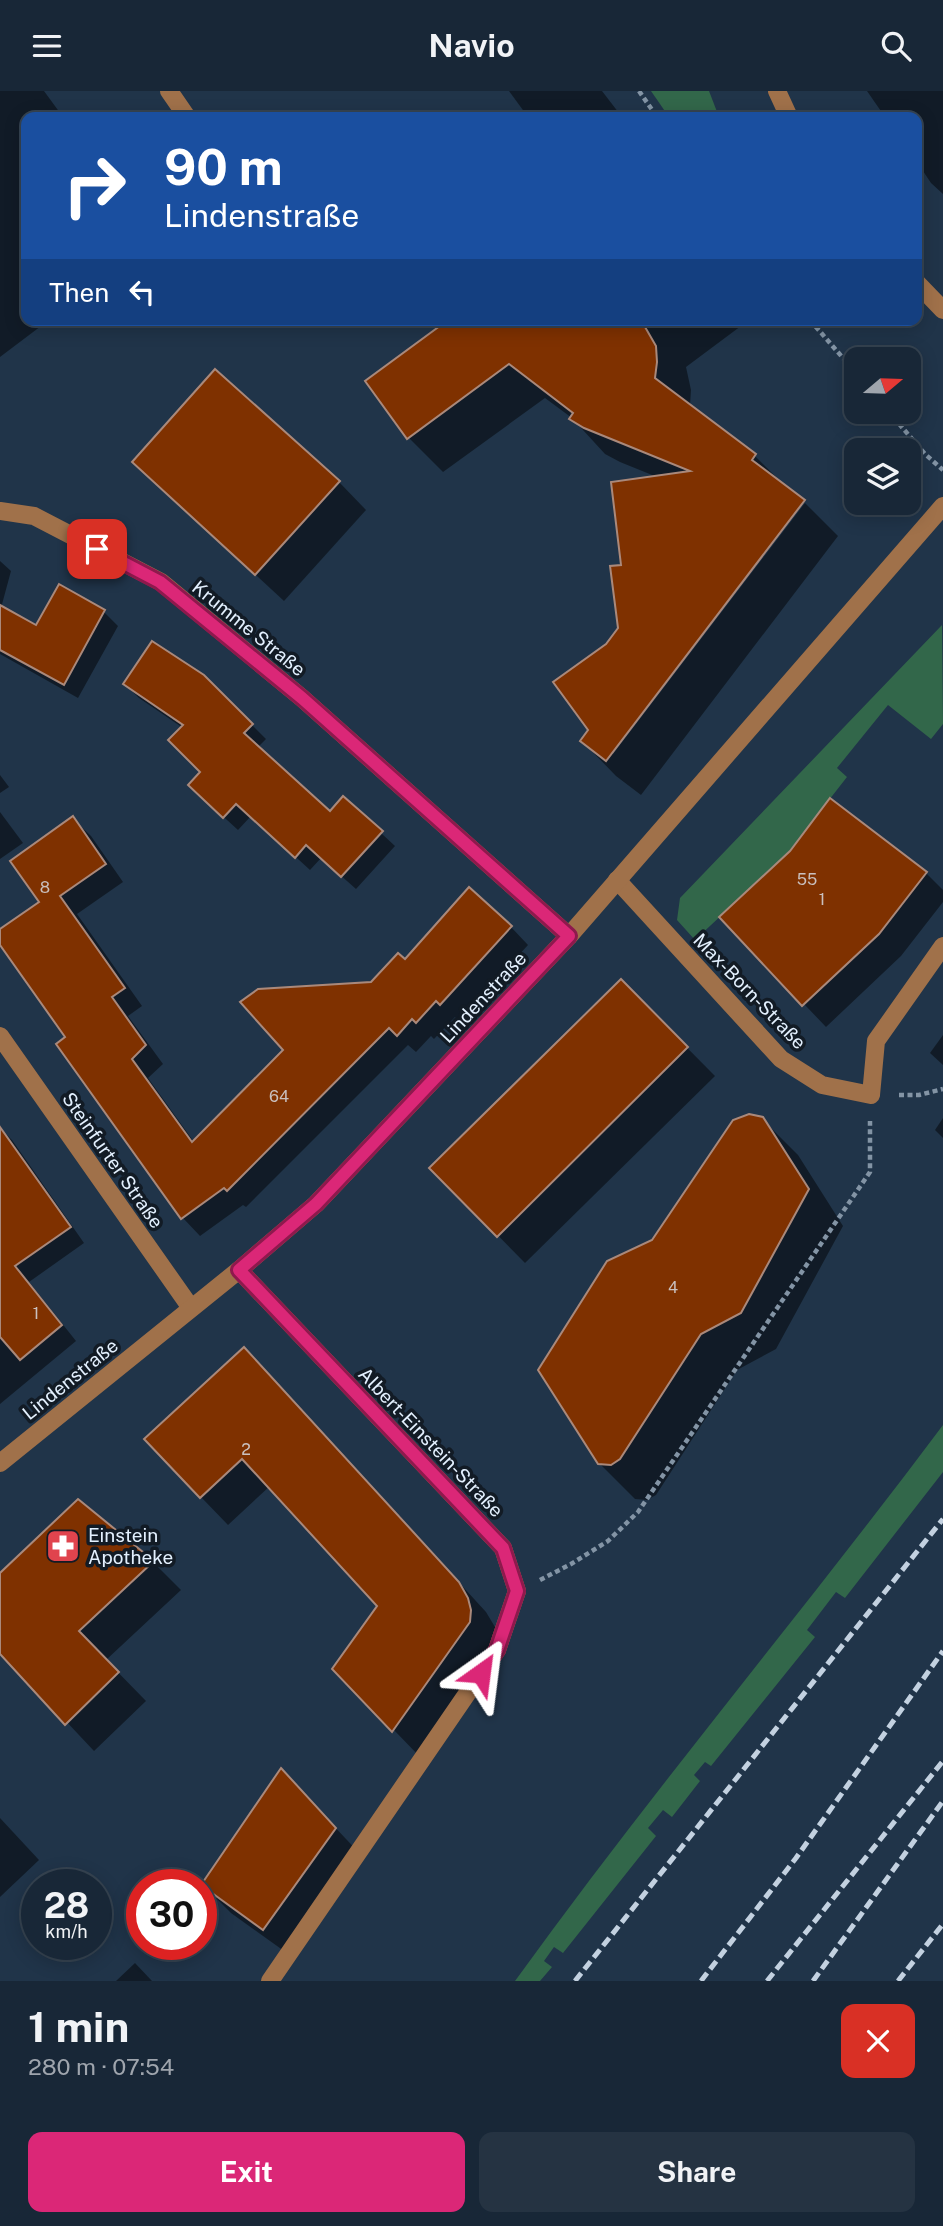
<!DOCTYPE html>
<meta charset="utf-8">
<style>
:root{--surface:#182737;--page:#253342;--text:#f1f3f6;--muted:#9fa5ad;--line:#364452;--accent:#db2777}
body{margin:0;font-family:"Public Sans",sans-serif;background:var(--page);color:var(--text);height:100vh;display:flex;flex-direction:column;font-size:26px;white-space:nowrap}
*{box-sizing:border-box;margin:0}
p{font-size:23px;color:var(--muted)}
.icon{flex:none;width:38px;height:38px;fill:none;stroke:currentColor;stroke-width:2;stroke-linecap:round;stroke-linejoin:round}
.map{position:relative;height:1890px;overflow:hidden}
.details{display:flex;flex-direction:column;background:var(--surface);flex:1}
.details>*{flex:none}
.guide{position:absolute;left:21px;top:21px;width:901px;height:214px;border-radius:14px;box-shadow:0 4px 18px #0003,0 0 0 2px var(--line);background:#1a4fa0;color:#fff;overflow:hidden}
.needle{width:46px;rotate:71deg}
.fabs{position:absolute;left:844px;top:256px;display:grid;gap:14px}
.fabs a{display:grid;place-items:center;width:77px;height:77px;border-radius:14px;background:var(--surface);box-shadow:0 4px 18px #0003,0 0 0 2px var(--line);font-size:35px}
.speed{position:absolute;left:21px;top:1778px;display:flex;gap:14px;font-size:35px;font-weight:700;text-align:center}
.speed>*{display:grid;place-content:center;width:91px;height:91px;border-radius:50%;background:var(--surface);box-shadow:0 4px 18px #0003,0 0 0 2px var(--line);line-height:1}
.speed small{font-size:18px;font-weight:400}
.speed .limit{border:10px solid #d22;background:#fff;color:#111}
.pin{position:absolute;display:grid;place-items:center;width:60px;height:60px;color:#fff;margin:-30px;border-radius:14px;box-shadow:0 4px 10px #0006}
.me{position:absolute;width:77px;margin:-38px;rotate:31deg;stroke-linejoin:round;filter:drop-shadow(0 0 5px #0008)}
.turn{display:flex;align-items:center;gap:24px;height:147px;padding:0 28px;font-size:32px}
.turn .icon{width:91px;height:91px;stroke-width:2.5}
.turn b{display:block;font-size:49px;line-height:60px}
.then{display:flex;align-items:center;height:66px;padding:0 28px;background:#0003;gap:14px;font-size:26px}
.round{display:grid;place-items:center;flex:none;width:74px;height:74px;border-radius:14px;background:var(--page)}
.summary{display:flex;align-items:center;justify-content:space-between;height:119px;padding:0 28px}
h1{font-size:42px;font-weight:700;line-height:52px}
.action{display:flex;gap:14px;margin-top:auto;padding:14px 28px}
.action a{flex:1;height:80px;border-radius:14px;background:var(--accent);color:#fff;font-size:28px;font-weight:700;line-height:80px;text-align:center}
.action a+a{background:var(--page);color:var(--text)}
header{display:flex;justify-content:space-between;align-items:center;height:91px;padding:0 28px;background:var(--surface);font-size:32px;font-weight:700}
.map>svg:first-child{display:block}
.green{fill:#32674a}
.shadow{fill:#0007}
.building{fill:#7f3100;stroke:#aa897b;stroke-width:2}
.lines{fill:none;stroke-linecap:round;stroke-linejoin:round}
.path{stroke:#8394a5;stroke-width:4.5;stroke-dasharray:5 3.5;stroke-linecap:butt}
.minor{stroke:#a0714a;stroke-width:18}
.rail{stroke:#c3d1e0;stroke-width:5;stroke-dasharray:10 5;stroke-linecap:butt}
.route-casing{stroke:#8e194d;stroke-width:18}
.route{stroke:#db2777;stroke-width:12}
.labels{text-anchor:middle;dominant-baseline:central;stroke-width:7;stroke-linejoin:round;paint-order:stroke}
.number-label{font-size:16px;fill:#cac0be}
.street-label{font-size:19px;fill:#e3f0fe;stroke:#121b25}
.poi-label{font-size:19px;fill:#e3f0fe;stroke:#121b25;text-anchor:start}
</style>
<header><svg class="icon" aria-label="menu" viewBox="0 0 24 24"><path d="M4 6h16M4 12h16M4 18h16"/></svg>Navio<svg class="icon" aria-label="search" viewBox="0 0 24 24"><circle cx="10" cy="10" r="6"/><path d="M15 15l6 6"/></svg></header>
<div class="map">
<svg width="943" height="1890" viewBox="0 0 943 1890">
<rect width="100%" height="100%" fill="#203449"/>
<!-- green -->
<g class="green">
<polygon points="651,0 709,0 719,26 669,26"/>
<polygon points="942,534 943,633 931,648 888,614 837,677 847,686 786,764 695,849 677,829 680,807"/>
<path d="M943,1334V1381L845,1507L836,1501L807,1539L815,1546L711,1675L705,1671L694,1684L700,1690L672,1726L663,1719L648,1737L656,1745L563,1862L554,1856L544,1870L552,1876L540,1890H515C652,1700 803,1521 943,1334Z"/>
</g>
<!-- shadow -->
<g class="shadow">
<polygon points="0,0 44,0 63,26 26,26 26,229 49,229 0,266"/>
<polygon points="509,0 602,0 622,26 528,26"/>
<polygon points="867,0 943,0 943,103 931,92 917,71 917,26 885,26"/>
<polygon points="451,229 749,229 686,276 691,299 690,315 755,365 789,399 611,661 613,663 805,412 838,445 641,704 616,685 582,650 590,639 607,554 620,537 623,475 657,386 620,371 605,363 572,327 545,307 443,381 409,347"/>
<polygon points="216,280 339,391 366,419 284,510 134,371"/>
<polygon points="0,470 11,480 1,517 37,537 60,496 104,521 118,535 78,607 0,563"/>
<polygon points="203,585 266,648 257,657 330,722 381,742 395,755 356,798 321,767 310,779 251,725 238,739 204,708 203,681 183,637 139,607 125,593"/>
<polygon points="0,684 9,696 0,702"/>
<polygon points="831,709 926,782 943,799 943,811 901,865 826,936 721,826 791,761"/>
<polygon points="0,721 23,752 0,768"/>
<polygon points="73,728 91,745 123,791 77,823 142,915 128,925 163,973 148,987 194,1051 372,893 405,871 511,836 528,854 458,930 455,926 434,948 431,945 416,961 408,954 246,1116 243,1114 200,1145 183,1127 58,953 67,946 0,851 0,841 41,811"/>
<polygon points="621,890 715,985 525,1172 432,1077"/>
<polygon points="943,944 943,974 930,962"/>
<polygon points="943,1027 943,1047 935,1039"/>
<polygon points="762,1028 798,1064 843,1135 776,1258 737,1279 656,1404 647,1409 635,1408 599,1372"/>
<polygon points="0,1037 12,1049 84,1152 29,1191 76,1250 0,1313"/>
<polygon points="271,1286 486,1521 495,1536 498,1548 421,1667 334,1577 379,1515 270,1395 228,1434 201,1406"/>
<polygon points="78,1410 153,1471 181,1499 106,1569 146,1610 94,1660 0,1560 0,1484"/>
<polygon points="281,1679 363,1766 291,1865 231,1822 203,1794"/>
<polygon points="0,1727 39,1769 0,1806"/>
<polygon points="135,1872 152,1890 116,1890"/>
</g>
<!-- building -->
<g class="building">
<polygon points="448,229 641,229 656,255 657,271 655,287 756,363 752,369 805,409 606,670 580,650 588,639 553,591 606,553 618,537 610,475 621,474 611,391 690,380 584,337 569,328 573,322 509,273 407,348 365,290"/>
<polygon points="215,278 340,390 255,484 132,371"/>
<polygon points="59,493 105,519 64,594 0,559 0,514 36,534"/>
<polygon points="152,550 204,584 253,633 244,642 330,720 343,705 383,740 341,786 306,754 295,767 236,713 223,727 188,694 200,681 168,649 183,634 123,593"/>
<polygon points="830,707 927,781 879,843 802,915 719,826 790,760"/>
<polygon points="73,725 106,773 60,805 125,897 112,906 146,954 132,968 192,1051 283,959 240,911 258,898 371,891 398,862 405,868 469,796 512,835 440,914 436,910 416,932 412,928 397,945 389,937 227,1100 224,1097 181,1128 56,953 65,946 0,854 0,838 39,811 10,770"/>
<polygon points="621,888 688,956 497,1146 429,1077"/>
<polygon points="749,1023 763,1026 809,1098 741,1222 701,1243 620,1368 611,1374 598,1373 538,1279 607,1170 652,1149 733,1029"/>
<polygon points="0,1036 71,1136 15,1175 62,1234 20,1269 0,1246"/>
<polygon points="244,1256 459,1491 468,1507 471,1519 470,1531 392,1641 332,1578 377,1515 242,1368 200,1407 144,1348"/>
<polygon points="78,1408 154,1470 79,1540 119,1581 65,1634 0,1563 0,1482"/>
<polygon points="281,1677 336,1737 263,1839 201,1794"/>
</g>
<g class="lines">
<!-- path -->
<g class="path">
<polyline points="639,0 657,26"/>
<polyline points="810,229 856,282"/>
<polyline points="888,320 925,363 943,379"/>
<polyline points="899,1004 919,1004 943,998"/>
<polyline points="540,1489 571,1473 608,1450 638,1421 870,1081 870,1030"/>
</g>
<!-- minor -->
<g class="minor">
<polyline points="169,0 187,26"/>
<polyline points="777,0 789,26"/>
<polyline points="917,192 943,219"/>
<polyline points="0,420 34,425 161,491 302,607 569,845"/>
<polyline points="617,789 781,968 822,994 871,1004 876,950 943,855"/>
<polyline points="0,945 191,1217"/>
<polyline points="239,1179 503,1457 517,1500 497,1559 270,1890"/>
<polyline points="0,1372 239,1179 316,1113 569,845 943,415"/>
</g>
<!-- rail -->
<g class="rail">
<polyline points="575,1890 943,1428"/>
<polyline points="701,1890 796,1767 943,1560"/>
<polyline points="767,1890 943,1670"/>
<polyline points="813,1890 943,1710"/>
<polyline points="898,1890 943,1833"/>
</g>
</g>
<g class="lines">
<!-- route casing -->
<g class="route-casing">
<polyline id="route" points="97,458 160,491 302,607 569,845 316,1113 239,1179 503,1457 517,1500 497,1559 481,1582"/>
</g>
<!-- route -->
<use href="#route" class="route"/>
</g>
<!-- icons -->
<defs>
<g id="pharmacy-square" transform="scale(1.75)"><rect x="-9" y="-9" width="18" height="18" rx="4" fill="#e0444e" stroke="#121b25"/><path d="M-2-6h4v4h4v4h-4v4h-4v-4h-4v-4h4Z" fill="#fff"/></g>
</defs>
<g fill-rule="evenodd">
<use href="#pharmacy-square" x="63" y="1455"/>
</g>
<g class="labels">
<!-- number labels -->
<g class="number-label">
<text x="807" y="788">55</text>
<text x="45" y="796">8</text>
<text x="822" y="808">1</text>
<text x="279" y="1005">64</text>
<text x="673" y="1196">4</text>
<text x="36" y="1222">1</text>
<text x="246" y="1358">2</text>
</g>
<!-- street labels -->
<g class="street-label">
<text transform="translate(249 537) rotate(39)">Krumme Straße</text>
<text transform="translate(750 900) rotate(46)">Max-Born-Straße</text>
<text transform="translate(483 906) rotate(-47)">Lindenstraße</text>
<text transform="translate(113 1069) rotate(55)">Steinfurter Straße</text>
<text transform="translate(70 1288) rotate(-39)">Lindenstraße</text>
<text transform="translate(431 1351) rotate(46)">Albert-Einstein-Straße</text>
</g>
<!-- poi labels -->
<g class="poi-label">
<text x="88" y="1444">Einstein<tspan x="88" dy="22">Apotheke</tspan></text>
</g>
</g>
</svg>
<div class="fabs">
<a><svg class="needle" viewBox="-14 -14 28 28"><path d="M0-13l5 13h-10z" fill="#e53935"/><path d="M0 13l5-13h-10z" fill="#9fa5ad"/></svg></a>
<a><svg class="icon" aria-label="layers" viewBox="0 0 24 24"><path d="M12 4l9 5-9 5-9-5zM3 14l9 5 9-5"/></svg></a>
</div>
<div class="speed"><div>28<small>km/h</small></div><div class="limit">30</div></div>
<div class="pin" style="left:97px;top:458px;background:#d93025"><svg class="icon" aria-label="arrive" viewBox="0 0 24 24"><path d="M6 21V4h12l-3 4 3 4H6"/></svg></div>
<svg class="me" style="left:481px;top:1582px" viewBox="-20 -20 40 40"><path d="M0-17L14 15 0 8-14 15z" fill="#db2777" stroke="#fff" stroke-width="4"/></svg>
<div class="guide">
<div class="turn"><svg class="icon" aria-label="right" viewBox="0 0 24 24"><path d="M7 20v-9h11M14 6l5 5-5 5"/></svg><div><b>90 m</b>Lindenstraße</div></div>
<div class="then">Then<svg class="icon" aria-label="left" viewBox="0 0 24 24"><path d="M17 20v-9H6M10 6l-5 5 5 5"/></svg></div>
</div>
</div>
<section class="details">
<div class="summary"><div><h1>1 min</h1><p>280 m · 07:54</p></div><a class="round" style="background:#d93025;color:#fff"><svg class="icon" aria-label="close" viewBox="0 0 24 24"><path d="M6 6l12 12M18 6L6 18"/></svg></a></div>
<div class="action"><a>Exit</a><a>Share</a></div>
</section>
